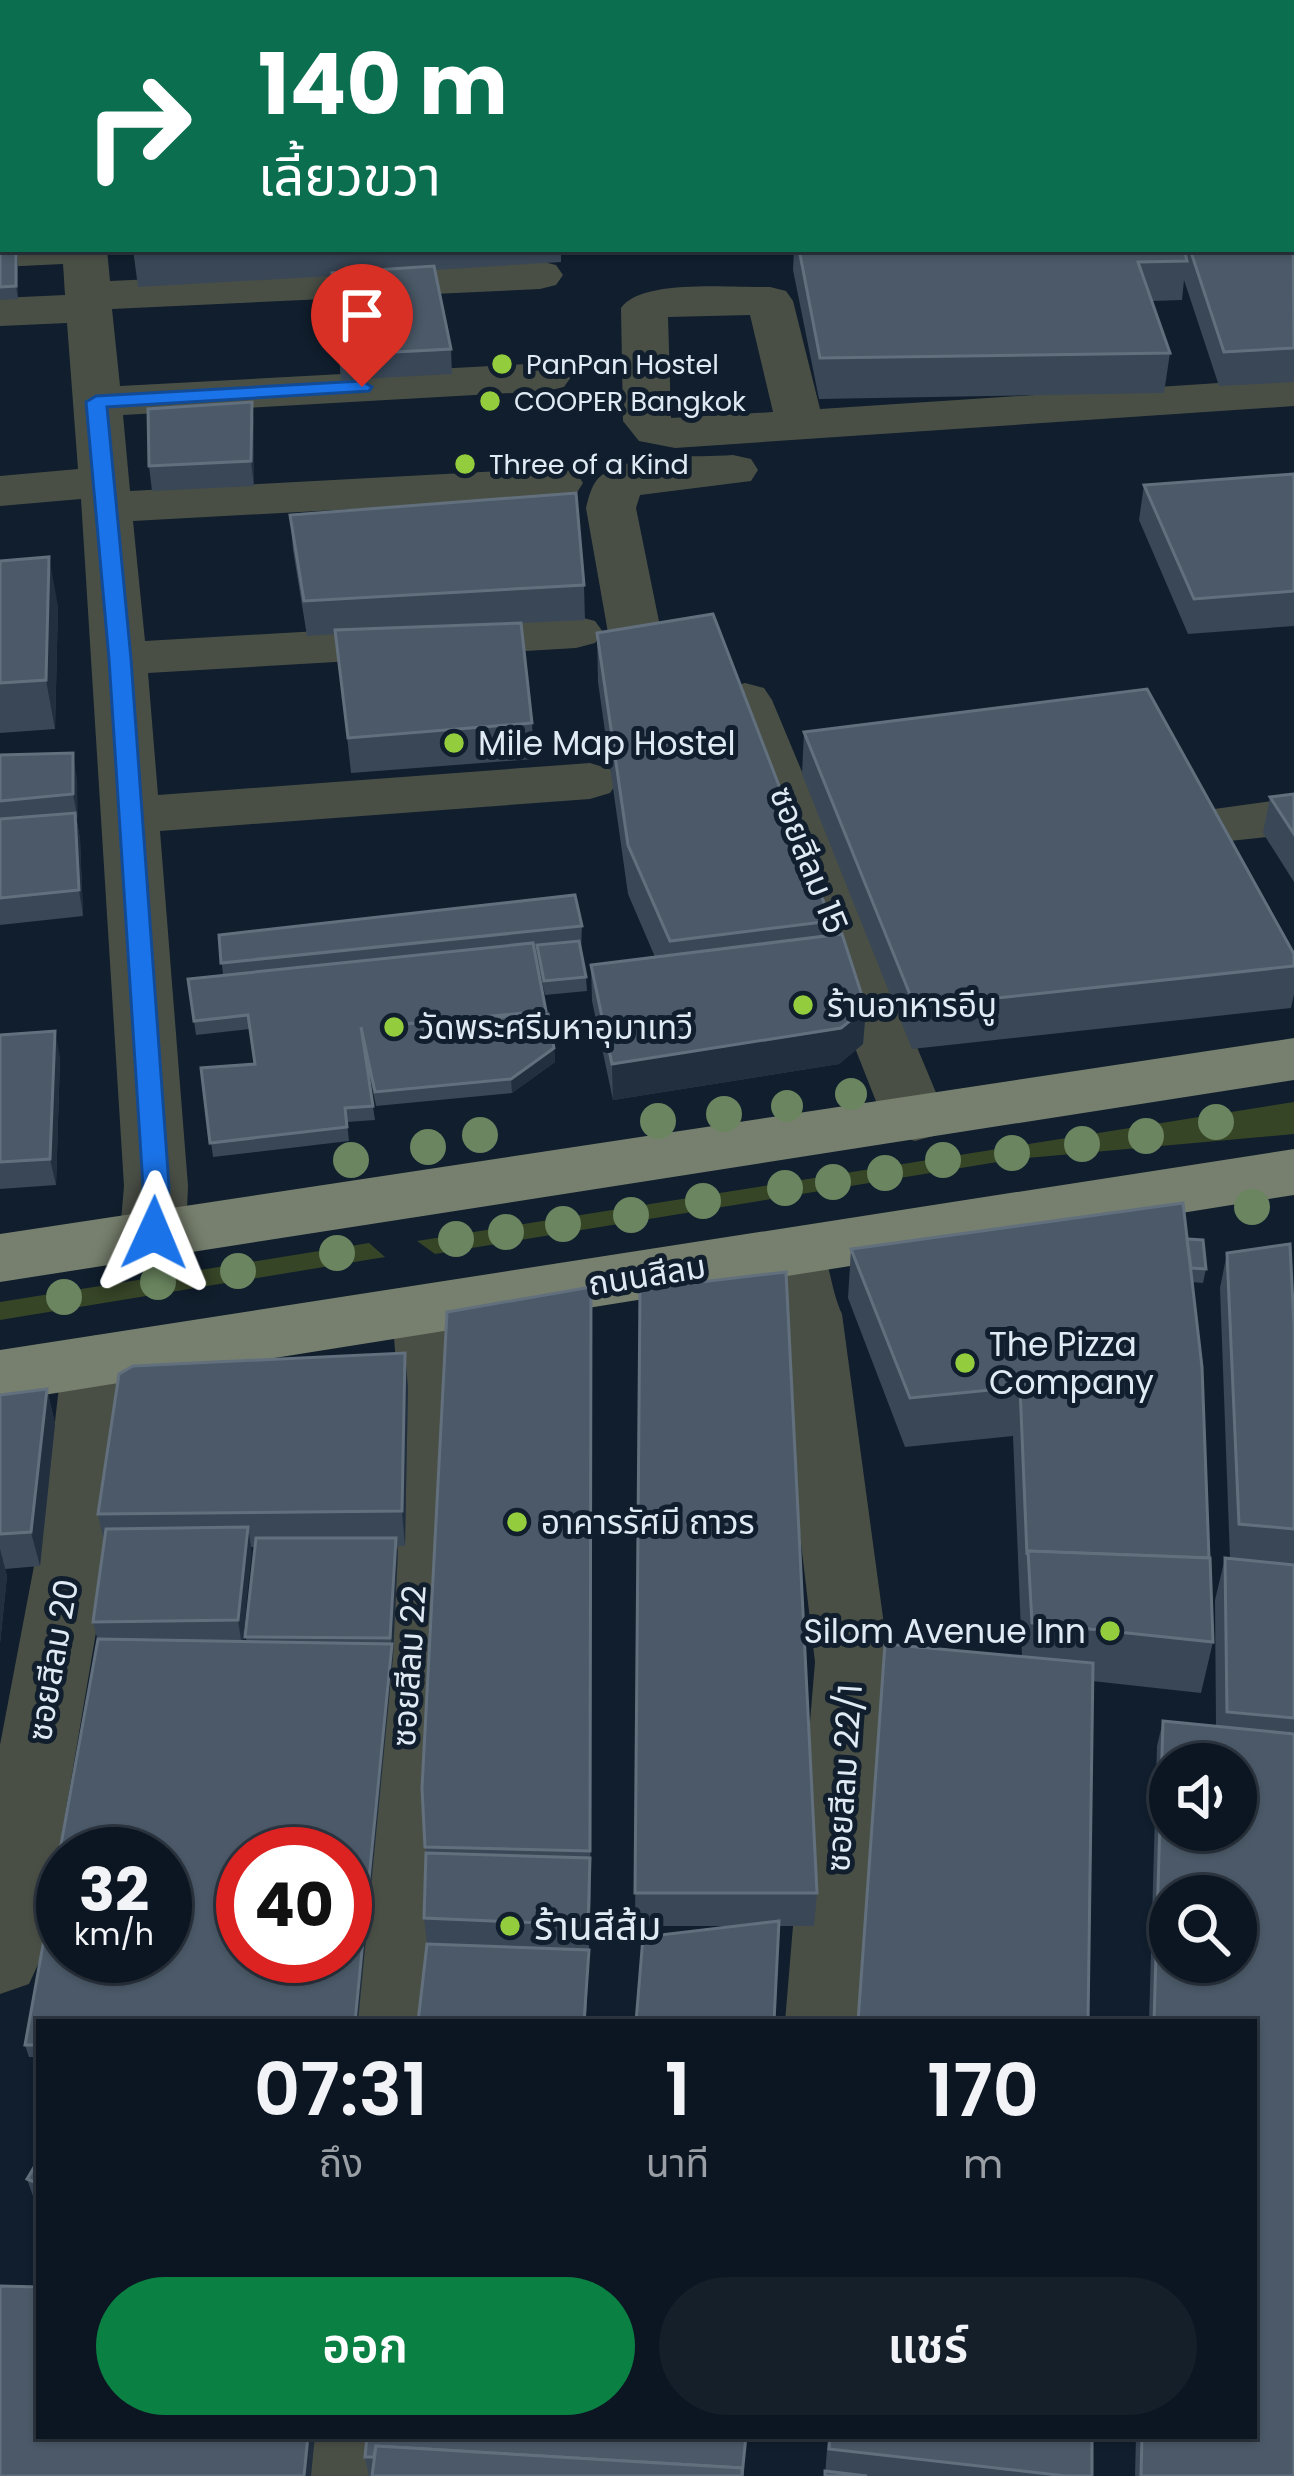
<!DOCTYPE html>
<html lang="th">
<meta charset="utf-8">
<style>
:root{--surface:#0c1622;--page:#151f2a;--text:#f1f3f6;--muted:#9a9fa5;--line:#2c3540;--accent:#0b8043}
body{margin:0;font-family:Poppins,"Noto Sans Thai",sans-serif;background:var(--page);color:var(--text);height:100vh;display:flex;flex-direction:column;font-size:45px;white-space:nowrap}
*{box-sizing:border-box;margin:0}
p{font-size:39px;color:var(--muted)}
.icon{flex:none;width:66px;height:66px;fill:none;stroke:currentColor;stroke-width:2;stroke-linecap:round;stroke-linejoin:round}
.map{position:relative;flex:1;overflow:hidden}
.side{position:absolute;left:36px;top:2019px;width:1221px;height:420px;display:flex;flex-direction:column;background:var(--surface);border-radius:0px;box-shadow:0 3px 9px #0004,0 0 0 3px var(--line)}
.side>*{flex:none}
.hud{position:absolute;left:0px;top:0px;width:1296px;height:252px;box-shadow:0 3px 9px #0004,0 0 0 3px var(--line);background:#0b6e4f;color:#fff;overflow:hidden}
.controls{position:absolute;left:1149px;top:1743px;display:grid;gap:24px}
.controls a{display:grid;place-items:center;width:108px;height:108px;border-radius:50%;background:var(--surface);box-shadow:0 3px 9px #0004,0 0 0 3px var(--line);font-size:60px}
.speed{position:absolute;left:36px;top:1827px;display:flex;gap:24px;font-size:60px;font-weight:700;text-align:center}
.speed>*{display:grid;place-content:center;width:156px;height:156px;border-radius:50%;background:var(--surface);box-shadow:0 3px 9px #0004,0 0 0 3px var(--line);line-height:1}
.speed small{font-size:30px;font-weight:400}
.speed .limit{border:18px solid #d22;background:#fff;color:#111}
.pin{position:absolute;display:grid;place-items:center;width:102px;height:102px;color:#fff;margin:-123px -51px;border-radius:50% 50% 50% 0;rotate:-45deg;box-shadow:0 0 12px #0007}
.pin .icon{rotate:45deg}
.me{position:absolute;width:132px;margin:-66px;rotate:1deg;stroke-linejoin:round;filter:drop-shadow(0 0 9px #0008)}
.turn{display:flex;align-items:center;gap:42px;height:252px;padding:0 60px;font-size:54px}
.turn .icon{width:156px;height:156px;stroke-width:2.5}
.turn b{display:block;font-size:84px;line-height:102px}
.eta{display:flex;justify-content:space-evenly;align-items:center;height:204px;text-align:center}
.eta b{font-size:72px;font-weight:600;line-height:84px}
.cta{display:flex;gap:24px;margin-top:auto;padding:24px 60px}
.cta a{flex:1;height:138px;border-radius:72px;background:var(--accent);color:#fff;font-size:48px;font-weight:600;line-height:138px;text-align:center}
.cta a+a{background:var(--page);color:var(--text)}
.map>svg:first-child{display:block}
.green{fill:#374527}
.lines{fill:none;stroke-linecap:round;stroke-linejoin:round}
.minor{fill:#4a4f46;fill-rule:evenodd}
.major{fill:#77806e;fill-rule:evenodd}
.tree{fill:#6a855f}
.wall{fill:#394757;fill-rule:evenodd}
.shaded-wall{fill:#212f3f}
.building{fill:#4b5968;stroke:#62707e;stroke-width:3;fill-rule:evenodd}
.route{fill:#1a73e8;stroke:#114b97;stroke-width:3}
.poi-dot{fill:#93cd3e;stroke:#101e2d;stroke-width:4.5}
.labels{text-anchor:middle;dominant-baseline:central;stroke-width:10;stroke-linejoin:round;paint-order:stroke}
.far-poi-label{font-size:27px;fill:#e0eaf4;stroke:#101e2d;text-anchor:start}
.poi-label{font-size:33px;fill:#e0eaf4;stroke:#101e2d;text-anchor:start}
.street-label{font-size:33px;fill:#e0eaf4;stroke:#101e2d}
.near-poi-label{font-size:39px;fill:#e0eaf4;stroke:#101e2d;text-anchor:start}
</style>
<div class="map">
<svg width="1294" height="2476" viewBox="0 0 1294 2476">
<rect width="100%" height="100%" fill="#101e2d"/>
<!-- green -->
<g class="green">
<polygon points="1294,1102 1294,1134 1016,1159 435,1254 417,1241"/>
<polygon points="369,1243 385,1257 0,1320 0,1302"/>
</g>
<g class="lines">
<!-- minor -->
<g class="minor">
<rect x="52" y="0" width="40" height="3"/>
<polygon points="1237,0 1277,0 1278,3 1238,3"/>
<polygon points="1293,86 1294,87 1294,114 1293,113"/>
<polygon points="0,239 3,249 107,249 110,281 540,261 556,265 563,275 556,285 540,289 112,309 120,386 547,363 564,367 571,377 564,387 547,391 123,415 130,491 558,468 576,472 583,483 576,494 558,498 133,521 145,641 576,616 595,621 603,632 595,643 576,648 148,673 158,795 590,763 610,769 618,781 610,793 590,799 160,831 188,1186 186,1233 176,1250 153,1257 130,1250 120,1233 124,1186 81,499 0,506 0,476 78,469 67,323 0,326 0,298 65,295 63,264 0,267"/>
<path d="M770,287L786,291L793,301L820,409L1294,378V406L675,448L639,441L623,421L621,308C641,278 734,288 770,287ZM750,315L773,412L671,418L668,317Z"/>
<path d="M733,455L751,459L758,470L751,481L640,495L636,508L667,661L659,672L640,677L621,672L613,661L586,508C589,496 592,482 602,475C635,452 695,458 733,455Z"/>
<polygon points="745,683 764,688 772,700 947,1119 937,1135 915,1141 893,1135 883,1119 718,700 726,688"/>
<polygon points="1294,798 1294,834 1220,842 1200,837 1191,824 1200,811"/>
<path d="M793,1228L816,1235C830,1259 830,1288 842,1314L889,1662L867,2022H785L815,1662L774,1314C763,1287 754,1262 770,1235Z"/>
<polygon points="426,1285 450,1292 460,1310 464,1364 426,2022 344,2022 396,1364 392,1310 402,1292"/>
<polygon points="96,1335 120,1343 130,1361 117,1508 41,1958 29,1984 0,1994 0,1745 45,1508 62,1361 72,1343"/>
<polygon points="312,2436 404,2436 401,2476 309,2476"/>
</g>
<!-- major -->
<g class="major">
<polygon points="1294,1038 1294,1080 0,1282 0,1234"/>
<polygon points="1294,1149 1294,1195 0,1402 0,1350"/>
</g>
</g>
<!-- trees -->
<g class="tree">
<circle cx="851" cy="1094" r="16"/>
<circle cx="787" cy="1106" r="16"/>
<circle cx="724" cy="1114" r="18"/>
<circle cx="658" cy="1121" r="18"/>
<circle cx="1216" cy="1122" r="18"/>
<circle cx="480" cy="1135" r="18"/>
<circle cx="1146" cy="1136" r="18"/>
<circle cx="1082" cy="1144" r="18"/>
<circle cx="428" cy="1147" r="18"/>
<circle cx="1012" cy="1153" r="18"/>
<circle cx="351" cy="1160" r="18"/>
<circle cx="943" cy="1160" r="18"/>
<circle cx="885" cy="1173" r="18"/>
<circle cx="833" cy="1182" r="18"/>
<circle cx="785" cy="1188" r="18"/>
<circle cx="703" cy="1201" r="18"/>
<circle cx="1252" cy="1207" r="18"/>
<circle cx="631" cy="1215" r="18"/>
<circle cx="563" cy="1224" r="18"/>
<circle cx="506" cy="1232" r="18"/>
<circle cx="456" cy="1239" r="18"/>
<circle cx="337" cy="1253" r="18"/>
<circle cx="238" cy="1271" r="18"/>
<circle cx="158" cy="1282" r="18"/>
<circle cx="64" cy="1297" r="18"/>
</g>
<!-- wall -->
<g class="wall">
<rect x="259" y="0" width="286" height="3"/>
<polygon points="1294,225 1294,382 1219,386 1184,280 1182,300 1152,301 1170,353 1164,393 819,399 793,270 794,249 1293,249"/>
<polygon points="0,248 18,260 18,299 0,300"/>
<polygon points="133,249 561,249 561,262 435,270 451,349 452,374 341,380 332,276 138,287"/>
<polygon points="252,402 254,427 254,486 152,491 149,466"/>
<polygon points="1294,474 1294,626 1188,634 1139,520 1144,485"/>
<polygon points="290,515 584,585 585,620 521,623 532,723 534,759 351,773 336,634 307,636 293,550"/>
<polygon points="0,561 58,606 55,729 0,733"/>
<polygon points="597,633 831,921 830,935 866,1008 863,1044 839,1064 613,1100 592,1001 591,965 655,957 628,894 598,682"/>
<polygon points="804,732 1294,966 1294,994 1291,1008 912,1049 802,774"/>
<polygon points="0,755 77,779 77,821 80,839 83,916 0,925"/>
<polygon points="1294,794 1294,882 1263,833 1270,797"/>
<polygon points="582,926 581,952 586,977 587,991 545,995 536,956 554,1048 555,1062 512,1093 376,1106 365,1054 375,1120 347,1122 349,1141 213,1157 201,1068 254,1064 250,1029 196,1035 188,979 223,975 219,935"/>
<polygon points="0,1035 60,1057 56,1185 0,1189"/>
<polygon points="1187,1239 1206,1269 1203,1283 1192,1282 1213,1642 1201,1693 1092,1681 1088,2022 857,2022 885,1644 1022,1656 1013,1436 905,1447 848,1298 851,1249"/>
<polygon points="1227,1253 1294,1326 1294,2476 1135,2476 1136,2436 1254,2436 1254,2022 1149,2022 1157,1746 1163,1721 1216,1726 1215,1600 1225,1558 1230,1559 1220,1288"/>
<polygon points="591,1287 591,1897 586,2022 418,2022 427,1944 424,1918 426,1853 422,1788"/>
<polygon points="640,1289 817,1893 814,1926 635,1926"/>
<path d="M405,1353L408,1388L405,1546H397L393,1658L39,2022V2057H29L25,2045L98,1642L93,1622L104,1542L98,1514ZM251,1547H255L246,1641H243Z"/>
<polygon points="47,1389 55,1424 40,1566 5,1569 7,1576 0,1643 0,1395"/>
<polygon points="39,2159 39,2213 27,2179"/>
<polygon points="828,2436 1092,2436 1092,2476 825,2476"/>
<polygon points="365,2457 743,2476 369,2476"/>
</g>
<!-- shaded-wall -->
<g class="shaded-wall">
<polygon points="3,93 3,194 2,203 0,190 0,130"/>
<polygon points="16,249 18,260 18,299 16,286"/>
<polygon points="252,402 254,427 254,486 251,461"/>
<polygon points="49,557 58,606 55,729 46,680"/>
<polygon points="73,753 77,779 78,820 73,794"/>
<polygon points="75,813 80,839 83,916 79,890"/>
<polygon points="866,1008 863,1044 839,1064 613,1100 612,1064"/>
<polygon points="55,1031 60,1057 56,1185 50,1159"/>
<polygon points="554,1048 555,1062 512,1093 511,1079"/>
<polygon points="591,1287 592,1336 591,1897 590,1851"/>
<polygon points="405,1353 408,1388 405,1546 402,1511"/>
<polygon points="47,1389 55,1424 40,1566 31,1532"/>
<polygon points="248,1527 252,1552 242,1646 238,1620"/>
<polygon points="396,1538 398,1552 393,1658 358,2022 355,2022 391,1647"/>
<polygon points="0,1549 7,1576 0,1643"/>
<polygon points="308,2436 315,2436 311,2476 304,2476"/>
</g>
<!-- building -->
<g class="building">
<rect x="259" y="0" width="220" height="3"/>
<polygon points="602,0 1203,0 1205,3 602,3"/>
<polygon points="0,72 3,72 3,93 2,104 0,104"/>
<rect x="0" y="200" width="3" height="30"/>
<polygon points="1293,225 1294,348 1224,352 1190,249 1293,249"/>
<polygon points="0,248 16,249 16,286 0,287"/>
<polygon points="133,249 207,249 134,253"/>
<polygon points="799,249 1184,249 1187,261 1138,262 1170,353 820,358"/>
<polygon points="434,266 451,349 339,355 332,273"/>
<polygon points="252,402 251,461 149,466 148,409"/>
<polygon points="1294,474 1294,591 1194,599 1144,485"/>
<polygon points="576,493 584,585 304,601 290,515"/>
<polygon points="49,557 46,680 0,683 0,561"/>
<polygon points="713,614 831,921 670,941 628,845 597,633"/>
<polygon points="521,623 532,723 348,738 335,630"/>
<polygon points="1147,689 1294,954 1294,966 915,1007 804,732"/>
<polygon points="73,753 73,794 0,801 0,755"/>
<polygon points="1294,794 1294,834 1270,797"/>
<polygon points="75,813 79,890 0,898 0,819"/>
<polygon points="575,895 582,926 221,963 219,935"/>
<polygon points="842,934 866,1008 841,1028 612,1064 591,965"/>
<polygon points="579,941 586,977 544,981 537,945"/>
<polygon points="533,943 546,1011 403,1024 548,1014 554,1048 511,1079 375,1092 361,1027 373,1106 345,1108 347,1127 210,1143 201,1068 255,1064 248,1015 194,1021 188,979"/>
<polygon points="55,1031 50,1159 0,1162 0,1035"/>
<polygon points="1183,1203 1202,1367 1209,1558 1028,1551 1027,1555 1020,1387 910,1398 851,1249"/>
<polygon points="1187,1239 1203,1240 1206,1269 1191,1268"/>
<polygon points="1290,1244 1294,1326 1294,1529 1239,1524 1227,1253"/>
<polygon points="786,1272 817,1893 635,1893 640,1289"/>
<polygon points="591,1287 590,1851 425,1847 422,1788 447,1312"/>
<polygon points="405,1353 402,1511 98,1514 119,1374 133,1366"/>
<polygon points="47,1389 31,1532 0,1534 0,1395"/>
<polygon points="248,1527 238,1620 93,1622 106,1529"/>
<polygon points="256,1538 396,1538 390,1638 245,1637"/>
<polygon points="1028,1551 1210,1558 1213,1642 1032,1623"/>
<polygon points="1225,1558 1294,1565 1294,1718 1227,1712"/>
<path d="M98,1639L392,1644L355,2022H39V2045H25ZM63,1854H165V1956H63ZM243,1854H345V1956H243Z"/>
<polygon points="885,1644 1093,1663 1088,2022 858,2022"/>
<path d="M1163,1721L1294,1734V2476H1141L1142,2436H1254V2022H1154ZM1170,1764H1236V1830H1170ZM1170,1896H1236V1962H1170Z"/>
<polygon points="426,1853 590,1858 588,1925 424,1918"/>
<polygon points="779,1921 774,2022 636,2022 643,1937"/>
<polygon points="427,1944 589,1950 584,2022 418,2022"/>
<polygon points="39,2159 39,2184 27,2179"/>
<polygon points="0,2286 39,2287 39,2436 308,2436 304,2476 0,2476"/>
<polygon points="367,2436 746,2436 742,2476 742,2468 376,2446 374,2457 365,2457"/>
<polygon points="830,2436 1092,2436 1092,2476 1066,2476 829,2449"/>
<polygon points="376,2446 742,2468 742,2476 372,2476"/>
<polygon points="825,2471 867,2476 825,2476"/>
</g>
<!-- route -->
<polygon class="route" points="362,381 372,387 369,391 107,407 131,659 169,1186 167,1233 154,1243 140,1233 143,1186 109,659 86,402 96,396"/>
<!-- markers -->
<g class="poi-dot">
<circle cx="502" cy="364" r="12"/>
<circle cx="490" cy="401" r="12"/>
<circle cx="465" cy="464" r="12"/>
<circle cx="454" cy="743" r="12"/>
<circle cx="803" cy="1005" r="12"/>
<circle cx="394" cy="1027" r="12"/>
<circle cx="965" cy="1363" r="12"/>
<circle cx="517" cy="1522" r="12"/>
<circle cx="1110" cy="1631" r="12"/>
<circle cx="510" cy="1926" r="12"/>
</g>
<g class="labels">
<!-- far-poi labels -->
<g class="far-poi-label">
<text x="526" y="364">PanPan Hostel</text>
<text x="514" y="401">COOPER Bangkok</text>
<text x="489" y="464">Three of a Kind</text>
</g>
<!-- poi labels -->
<g class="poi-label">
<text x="478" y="743">Mile Map Hostel</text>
<text x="827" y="1005">ร้านอาหารอีบู</text>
<text x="418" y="1027">วัดพระศรีมหาอุมาเทวี</text>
<text x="989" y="1344">The Pizza<tspan x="989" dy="38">Company</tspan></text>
<text x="541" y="1522">อาคารรัศมี ถาวร</text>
<text x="1086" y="1631" text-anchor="end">Silom Avenue Inn</text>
</g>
<!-- street labels -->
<g class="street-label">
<text transform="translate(809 860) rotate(68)">ซอยสีลม 15</text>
<text transform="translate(647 1275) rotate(-9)">ถนนสีลม</text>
<text transform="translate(53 1660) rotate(-80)">ซอยสีลม 20</text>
<text transform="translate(409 1666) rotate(-86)">ซอยสีลม 22</text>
<text transform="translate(844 1778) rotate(-86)">ซอยสีลม 22/1</text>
</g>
<!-- near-poi labels -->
<g class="near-poi-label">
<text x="534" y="1926">ร้านสีส้ม</text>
</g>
</g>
</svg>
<div class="controls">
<a><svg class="icon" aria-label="sound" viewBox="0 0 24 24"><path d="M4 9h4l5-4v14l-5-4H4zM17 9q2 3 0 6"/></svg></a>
<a><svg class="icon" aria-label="search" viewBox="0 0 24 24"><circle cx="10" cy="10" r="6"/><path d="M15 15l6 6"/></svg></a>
</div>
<div class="speed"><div>32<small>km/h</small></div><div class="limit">40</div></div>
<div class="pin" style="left:362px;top:387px;background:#d93025"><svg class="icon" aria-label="arrive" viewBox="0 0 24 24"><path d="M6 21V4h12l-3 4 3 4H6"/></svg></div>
<svg class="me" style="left:154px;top:1233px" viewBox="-20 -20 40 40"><path d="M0-17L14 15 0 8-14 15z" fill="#1a73e8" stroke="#fff" stroke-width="4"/></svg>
<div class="hud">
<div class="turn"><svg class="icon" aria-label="right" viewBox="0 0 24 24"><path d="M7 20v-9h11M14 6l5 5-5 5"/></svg><div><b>140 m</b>เลี้ยวขวา</div></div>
</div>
<section class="side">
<div class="eta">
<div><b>07:31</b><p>ถึง</p></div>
<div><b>1</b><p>นาที</p></div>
<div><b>170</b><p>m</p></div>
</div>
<div class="cta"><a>ออก</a><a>แชร์</a></div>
</section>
</div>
